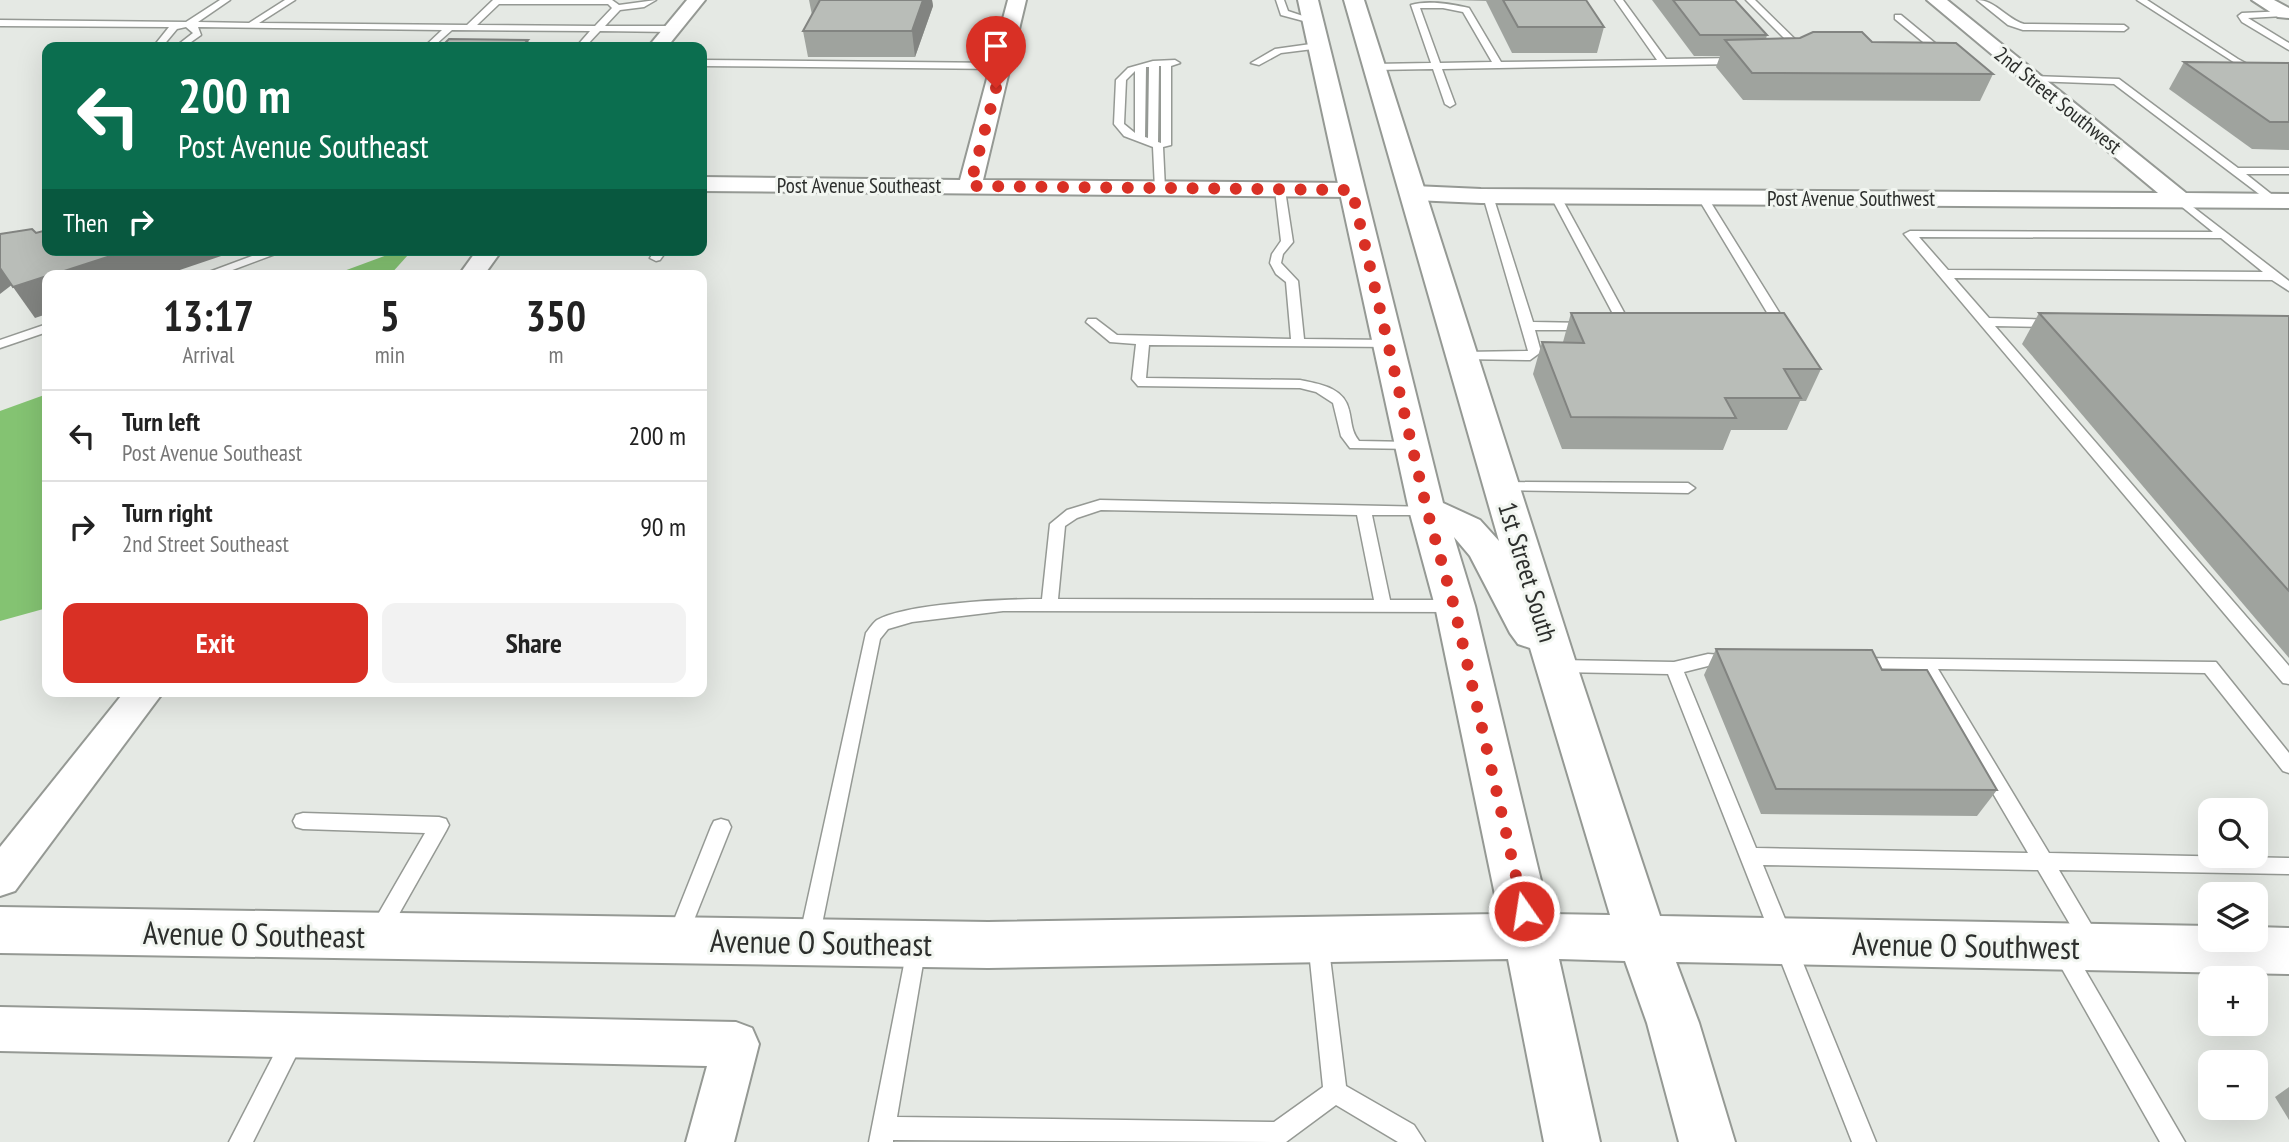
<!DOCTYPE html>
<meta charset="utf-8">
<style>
:root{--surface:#fff;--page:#f2f2f2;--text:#222;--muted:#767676;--line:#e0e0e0;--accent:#d93025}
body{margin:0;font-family:"PT Sans Narrow",sans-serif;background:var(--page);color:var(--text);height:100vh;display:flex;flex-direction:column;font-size:26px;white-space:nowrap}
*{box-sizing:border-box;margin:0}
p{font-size:23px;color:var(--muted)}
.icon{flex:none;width:38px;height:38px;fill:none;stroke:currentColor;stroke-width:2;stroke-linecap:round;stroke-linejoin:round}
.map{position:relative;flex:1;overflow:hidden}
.side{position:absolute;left:42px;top:270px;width:665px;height:427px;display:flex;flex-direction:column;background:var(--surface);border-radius:14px;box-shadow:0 7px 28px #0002}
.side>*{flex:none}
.banner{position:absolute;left:42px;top:42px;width:665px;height:214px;border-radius:14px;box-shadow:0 7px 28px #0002;background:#0b6e4f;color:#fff;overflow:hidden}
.buttons{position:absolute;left:2198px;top:798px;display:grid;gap:14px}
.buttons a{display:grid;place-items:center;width:70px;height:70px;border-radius:14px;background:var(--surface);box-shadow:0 7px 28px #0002;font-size:35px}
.pin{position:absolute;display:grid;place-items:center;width:60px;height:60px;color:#fff;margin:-72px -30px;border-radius:50% 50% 50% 0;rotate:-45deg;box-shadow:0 0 7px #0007}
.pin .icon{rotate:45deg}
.me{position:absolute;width:77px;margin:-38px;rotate:347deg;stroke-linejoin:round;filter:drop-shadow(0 0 5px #0008)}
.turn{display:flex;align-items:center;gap:24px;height:147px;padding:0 21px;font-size:32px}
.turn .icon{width:91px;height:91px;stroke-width:2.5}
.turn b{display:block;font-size:49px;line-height:60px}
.then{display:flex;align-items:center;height:66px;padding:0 21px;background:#0003;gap:14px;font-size:26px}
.eta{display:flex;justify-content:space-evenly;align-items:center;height:119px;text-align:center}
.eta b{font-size:42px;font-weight:700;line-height:49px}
.button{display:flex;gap:14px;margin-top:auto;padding:14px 21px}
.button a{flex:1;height:80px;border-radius:14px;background:var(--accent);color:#fff;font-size:28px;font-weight:700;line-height:80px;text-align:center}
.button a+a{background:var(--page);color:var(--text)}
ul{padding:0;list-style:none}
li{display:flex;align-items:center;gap:21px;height:91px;padding:0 21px;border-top:2px solid var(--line)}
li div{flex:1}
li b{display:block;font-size:26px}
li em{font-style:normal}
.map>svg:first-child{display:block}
.water{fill:#84c372}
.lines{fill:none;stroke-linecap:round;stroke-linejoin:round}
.lane-casing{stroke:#959994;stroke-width:3}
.street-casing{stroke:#959994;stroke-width:4}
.secondary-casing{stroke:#959994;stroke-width:4}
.lane{fill:#fff;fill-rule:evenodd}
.street{fill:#fff;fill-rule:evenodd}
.secondary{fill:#fff;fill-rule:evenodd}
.wall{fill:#9fa39e}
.shaded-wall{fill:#828481}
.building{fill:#b9bdb8;stroke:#828481;stroke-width:2}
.route{stroke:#d93025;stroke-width:12;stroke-dasharray:0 21.6}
.labels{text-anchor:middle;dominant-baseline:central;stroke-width:6;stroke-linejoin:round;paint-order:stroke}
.far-street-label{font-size:21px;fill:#2c2e2c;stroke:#f2f6f1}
.street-label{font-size:26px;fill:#2c2e2c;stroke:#f2f6f1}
.near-street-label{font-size:32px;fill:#2c2e2c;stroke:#f2f6f1}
</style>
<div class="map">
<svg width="2289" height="1142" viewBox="0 0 2289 1142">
<rect width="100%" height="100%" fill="#e5e9e4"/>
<!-- water -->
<g class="water">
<polygon points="398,251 407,251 408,255 390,275 333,275"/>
<polygon points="47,394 47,608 0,621 0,411"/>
</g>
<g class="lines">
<!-- lane casing -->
<g class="lane-casing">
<g id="lane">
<path d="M220,0H230L198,22L249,23L285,0H295L259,23L467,25L493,0H612L619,5L656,0L644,7L620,10L605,26H673L677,29L673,32L600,31L585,47H576L590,31L452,30L433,47H424L442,30L198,27L201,35L184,47H175L193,33L186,27L177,29L162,47H153L169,27L0,26V20L186,22ZM499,4H608L612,8L595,26L477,25Z"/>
<polygon points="1276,0 1284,0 1288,11 1315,20 1311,23 1281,15"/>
<path d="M1615,0H1623L1666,59L1737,58L1742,61L1737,64L1442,69L1455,104L1450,107L1445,104L1433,69L1374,70L1369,67L1374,64L1431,63L1411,5C1427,0 1452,4 1469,8L1501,62L1657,60ZM1420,8H1443L1463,12L1492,62L1440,63Z"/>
<polygon points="1746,0 1755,0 1806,50 1806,54 1800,54"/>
<path d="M1977,0C1995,0 2007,19 2024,24L2124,25L2128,28L2124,31L2023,30L2008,25Z"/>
<polygon points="2137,0 2147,0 2238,59 2251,66 2289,70 2289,76 2246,70"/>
<polygon points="2287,11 2287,15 2284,16 2248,18 2289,43 2289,50 2242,22 2238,16 2242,13"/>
<polygon points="1895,15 1901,15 1941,48 1942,56 1930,57 1928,55 1934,51 1895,19"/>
<polygon points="1318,43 1322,46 1321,48 1281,53 1259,65 1251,63 1275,49"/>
<polygon points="702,60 1002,63 1007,66 1002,69 702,66"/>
<path d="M1153,61L1175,60L1180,63L1171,66V145L1163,147L1165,189L1160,192L1155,189L1153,147L1124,136L1114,124L1116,80L1128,68ZM1159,66H1161V143L1158,142ZM1146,67H1149L1148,138L1145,137ZM1135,71V133L1124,124L1126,80Z"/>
<polygon points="2032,76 2119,79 2238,168 2289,168 2289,174 2246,174 2280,201 2271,203 2114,84 2029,81 2029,77"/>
<path d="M1280,187L1285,190L1293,242L1283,254L1281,263L1298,281L1304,339L1389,340L1394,341V347L1149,345L1146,378L1300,380C1319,384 1344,387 1349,410C1352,422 1351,431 1359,441L1412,442L1417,443L1419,446L1417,449L1350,448L1341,436L1333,403L1316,392L1300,388L1138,386L1132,379L1136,344L1110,342L1086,322L1088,319H1096L1117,335L1291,339L1286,282L1276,274L1270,263L1272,254L1281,241L1275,190Z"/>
<polygon points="1484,194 1493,196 1533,322 1586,323 1590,324 1590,330 1535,330 1541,352 1530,360 1459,359 1459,353 1464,352 1528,351 1483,196"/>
<polygon points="1556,194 1561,197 1632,327 1630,330 1622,330 1620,327 1551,197"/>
<polygon points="1699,196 1708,198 1787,325 1776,333 1770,329 1774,324 1698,198"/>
<path d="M2180,197L2289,281V291L2272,280L1954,278L1989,318L2060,320V326L2056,327L1995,326L2289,666V684L2283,683L1904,234L1910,231L2213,232L2176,202V198ZM1919,237L2221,238L2263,272L1948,270Z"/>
<polygon points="268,250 286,250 219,275 201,275"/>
<polygon points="655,250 667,250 660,260 656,261 650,258"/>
<polygon points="47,324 47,332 0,348 0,340"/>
<polygon points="1502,482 1688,483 1695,488 1688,493 1497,490 1495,487 1497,484"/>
<path d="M1100,500L1432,507L1434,510L1427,515H1372L1390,600H1454L1462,606L1454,612L1003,611L912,622L888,629L880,639L819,939L816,946L809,948L802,946L799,939L866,633C869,629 873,623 877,620C907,603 1005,599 1042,599L1050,524L1067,510ZM1101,510L1357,515L1374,600L1058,599L1065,526L1077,518Z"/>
<polygon points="1708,654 1736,656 1738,660 1736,664 1708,666 1684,672 1756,848 2028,853 1920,669 1858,668 1852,666 1850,662 1852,658 2216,662 2289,753 2289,773 2283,771 2205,673 1938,669 2049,853 2289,858 2289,874 2059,870 2101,941 2098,948 2091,950 2084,948 2038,870 1763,865 1876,1142 1852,1142 1668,674 1558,672 1552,671 1550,666 1552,661 1558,660 1674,662"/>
<polygon points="303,813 439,817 446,819 449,825 446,831 386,937 379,939 372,937 369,930 425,833 303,829 296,827 293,821 296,815"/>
<polygon points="721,819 728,821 731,827 688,935 685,942 678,944 671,942 668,935 711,827 714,821"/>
<polygon points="1318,932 1325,934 1328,941 1346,1086 1414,1125 1425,1142 1398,1142 1336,1105 1286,1142 893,1140 893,1142 869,1142 909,939 916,937 923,939 926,946 897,1117 1274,1122 1323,1087 1308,941 1311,934"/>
<polygon points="2064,944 2071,946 2185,1142 2160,1142 2057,960 2054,953 2057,946"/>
<polygon points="293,1029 301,1033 304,1040 253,1142 229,1142 285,1033"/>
</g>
</g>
<!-- street casing -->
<g class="street-casing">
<g id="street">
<polygon points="687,0 705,0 667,47 648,47"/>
<polygon points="1008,0 1026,0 983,180 1352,183 1360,185 1363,190 1360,195 1352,197 702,191 702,177 960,180"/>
<polygon points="1927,0 1947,0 2186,193 2289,194 2289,208 1481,203 1414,200 1406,198 1403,193 1406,188 1414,186 1481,189 2158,193"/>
<polygon points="2252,0 2274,0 2289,8 2289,18 2278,17"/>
<polygon points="477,250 502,250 484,275 459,275"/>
<polygon points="125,691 164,691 15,891 0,896 0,847"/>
<polygon points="0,1007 736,1022 752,1028 759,1044 734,1142 686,1142 707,1066 0,1051"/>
</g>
</g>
<!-- secondary casing -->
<g class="secondary-casing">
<path id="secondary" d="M1298,0H1318L1443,503L1480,520L1499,541L1344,0H1364L1577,666L1660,916L2210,926V940H2256V927L2289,928V974L1676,962L1699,1023L1735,1142H1679L1647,1023L1625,961L1559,959L1600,1142H1544L1508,959L988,968L0,953V907L988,922L1499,914L1435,606L1409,510ZM1454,537L1470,556L1510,633L1518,644L1530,648L1610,915L1549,914L1475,606Z"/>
</g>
<!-- lane -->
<use href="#lane" class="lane"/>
<!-- street -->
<use href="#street" class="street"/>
<!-- secondary -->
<use href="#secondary" class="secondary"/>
</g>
<!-- wall -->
<g class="wall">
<polygon points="809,0 932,0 933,6 915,57 808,57 803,31 812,15"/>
<polygon points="1448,0 1586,0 1604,27 1597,53 1512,53 1486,1"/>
<polygon points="1652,0 1735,0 1767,35 1766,39 1872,42 1993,74 1980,101 1743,100 1716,67 1720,56 1694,56"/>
<polygon points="2184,62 2289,63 2289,150 2252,149 2169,89"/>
<polygon points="1571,313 1821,369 1806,401 1800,401 1787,430 1731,430 1723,450 1562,449 1533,374 1542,342 1563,342"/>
<polygon points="2039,313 2289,316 2289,658 2022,344"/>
<polygon points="1716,649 1882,670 1997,790 1977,816 1761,814 1704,675"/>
<polygon points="2289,1087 2289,1120 2275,1097"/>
</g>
<!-- shaded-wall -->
<g class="shaded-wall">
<polygon points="921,0 932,0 933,6 915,57 912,31"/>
<polygon points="528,40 530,47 521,47"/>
<polygon points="129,250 239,250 165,275 52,275"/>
<polygon points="0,266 13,284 0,294"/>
<polygon points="47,276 47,314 35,318 13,287"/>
</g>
<!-- building -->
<g class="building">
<polygon points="820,0 923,0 912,31 803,31"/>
<polygon points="1503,0 1586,0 1604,27 1518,27"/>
<polygon points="1673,0 1735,0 1767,35 1700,35"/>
<polygon points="1813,32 1862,32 1872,42 1956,43 1993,74 1752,73 1725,40 1800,38"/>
<polygon points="449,39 528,40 521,47 441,47"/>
<polygon points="2184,62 2289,63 2289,122 2270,122"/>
<polygon points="32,229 36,233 47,230 47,250 129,250 52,275 47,275 47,276 13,287 0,268 0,234"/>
<polygon points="1571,313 1784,313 1821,369 1784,369 1801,398 1725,398 1736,418 1571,417 1542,342 1584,343"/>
<polygon points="2039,313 2289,316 2289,591"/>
<polygon points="1716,649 1872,650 1882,670 1927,670 1997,790 1776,789"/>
</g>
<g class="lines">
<!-- route -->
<polyline class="route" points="996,88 970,186 1352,190 1427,510 1454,606 1524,911"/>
</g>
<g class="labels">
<!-- far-street labels -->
<g class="far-street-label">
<text transform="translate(2058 100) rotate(39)">2nd Street Southwest</text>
<text x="859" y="185">Post Avenue Southeast</text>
<text x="1851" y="198">Post Avenue Southwest</text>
</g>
<!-- street labels -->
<g class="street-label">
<text transform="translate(1528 572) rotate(73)">1st Street South</text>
</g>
<!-- near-street labels -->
<g class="near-street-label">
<text transform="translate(254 934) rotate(1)">Avenue O Southeast</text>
<text transform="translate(821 942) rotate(1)">Avenue O Southeast</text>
<text transform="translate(1966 945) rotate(1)">Avenue O Southwest</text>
</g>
</g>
</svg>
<div class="buttons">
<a><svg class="icon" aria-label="search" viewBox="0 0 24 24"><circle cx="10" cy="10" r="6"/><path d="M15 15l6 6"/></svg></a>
<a><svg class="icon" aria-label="layers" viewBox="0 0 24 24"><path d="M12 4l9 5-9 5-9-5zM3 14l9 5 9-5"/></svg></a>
<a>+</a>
<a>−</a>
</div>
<div class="pin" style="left:996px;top:88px;background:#d93025"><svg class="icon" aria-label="arrive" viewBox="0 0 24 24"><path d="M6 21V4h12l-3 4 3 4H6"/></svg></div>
<svg class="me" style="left:1524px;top:911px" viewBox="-20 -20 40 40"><circle r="17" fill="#d93025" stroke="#fff" stroke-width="3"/><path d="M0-11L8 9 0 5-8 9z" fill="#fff"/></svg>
<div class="banner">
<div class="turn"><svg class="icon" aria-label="left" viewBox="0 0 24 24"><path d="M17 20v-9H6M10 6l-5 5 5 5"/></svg><div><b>200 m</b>Post Avenue Southeast</div></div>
<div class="then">Then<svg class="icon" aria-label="right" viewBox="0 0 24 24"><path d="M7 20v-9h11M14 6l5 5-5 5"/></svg></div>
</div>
<section class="side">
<div class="eta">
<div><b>13:17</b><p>Arrival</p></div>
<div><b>5</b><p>min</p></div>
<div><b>350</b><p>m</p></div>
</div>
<ul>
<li><svg class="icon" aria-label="left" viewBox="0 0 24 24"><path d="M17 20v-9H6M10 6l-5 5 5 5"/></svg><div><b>Turn left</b><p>Post Avenue Southeast</p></div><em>200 m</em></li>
<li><svg class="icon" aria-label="right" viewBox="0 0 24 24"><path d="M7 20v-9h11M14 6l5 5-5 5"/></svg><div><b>Turn right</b><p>2nd Street Southeast</p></div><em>90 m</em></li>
</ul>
<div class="button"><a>Exit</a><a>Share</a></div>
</section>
</div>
